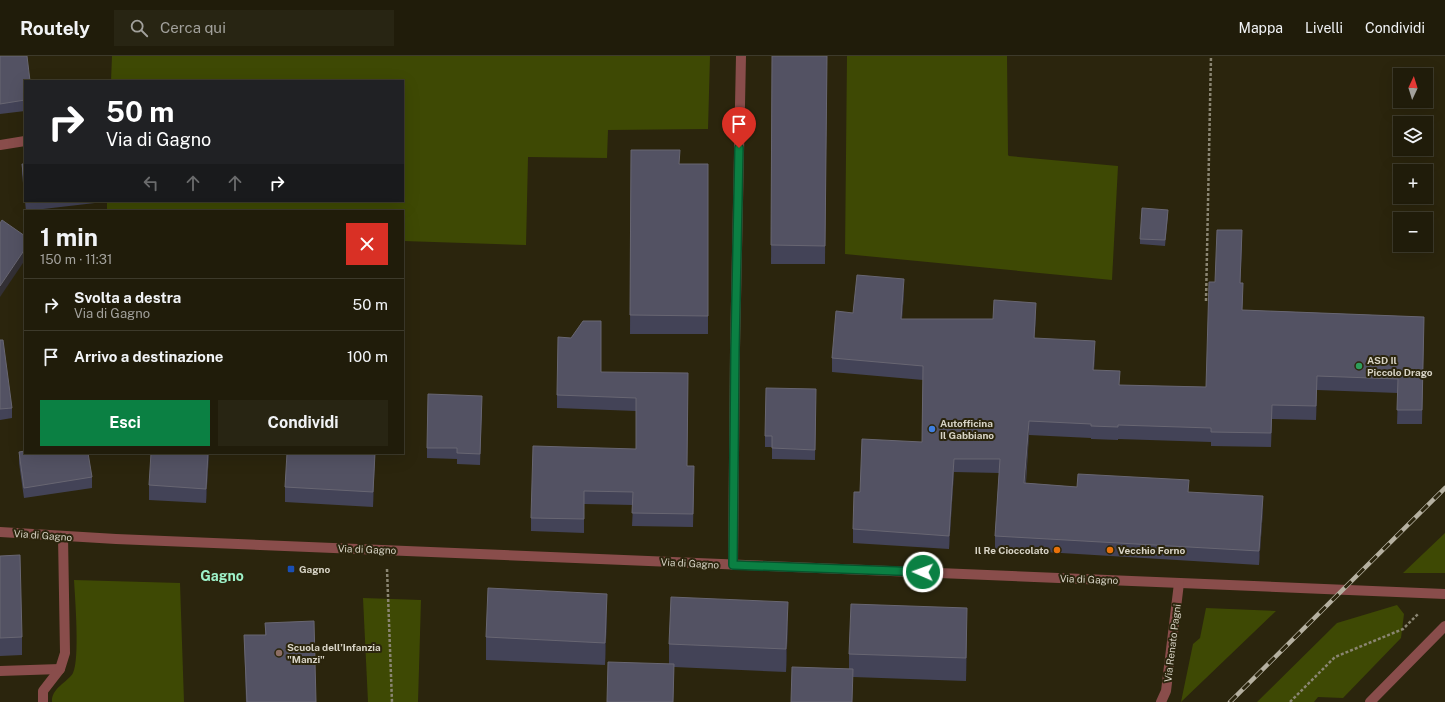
<!DOCTYPE html>
<html lang="it">
<meta charset="utf-8">
<style>
:root{--surface:#201c0a;--page:#282513;--text:#f1f3f6;--muted:#a2a19c;--line:#3d3a2b;--accent:#0b8043}
body{margin:0;font-family:"Public Sans",sans-serif;background:var(--page);color:var(--text);height:100vh;display:flex;flex-direction:column;font-size:15px;white-space:nowrap}
*{box-sizing:border-box;margin:0}
p{font-size:13px;color:var(--muted)}
.icon{flex:none;width:22px;height:22px;fill:none;stroke:currentColor;stroke-width:2;stroke-linecap:round;stroke-linejoin:round}
.map{position:relative;flex:1;overflow:hidden}
.drawer{position:absolute;left:24px;top:154px;width:380px;height:244px;display:flex;flex-direction:column;background:var(--surface);border-radius:0px;box-shadow:0 4px 16px #0002,0 0 0 1px var(--line)}
.drawer>*{flex:none}
.banner{position:absolute;left:24px;top:24px;width:380px;height:122px;border-radius:0px;box-shadow:0 4px 16px #0002,0 0 0 1px var(--line);background:#202124;color:#fff;overflow:hidden}
.needle{width:26px;rotate:4deg}
.fabs{position:absolute;left:1393px;top:12px;display:grid;gap:8px}
.fabs a{display:grid;place-items:center;width:40px;height:40px;border-radius:0px;background:var(--surface);box-shadow:0 4px 16px #0002,0 0 0 1px var(--line);font-size:20px}
.pin{position:absolute;display:grid;place-items:center;width:34px;height:34px;color:#fff;margin:-41px -17px;border-radius:50% 50% 50% 0;rotate:-45deg;box-shadow:0 0 4px #0007}
.pin .icon{rotate:45deg}
.me{position:absolute;width:44px;margin:-22px;rotate:272deg;stroke-linejoin:round;filter:drop-shadow(0 0 3px #0008)}
.turn{display:flex;align-items:center;gap:14px;height:84px;padding:0 16px;font-size:18px}
.turn .icon{width:52px;height:52px;stroke-width:2.5}
.turn b{display:block;font-size:28px;line-height:34px}
.lanes{display:flex;align-items:center;height:38px;padding:0 16px;background:#0003;justify-content:center;gap:20px;direction:ltr}
.lanes .off{opacity:.35}
.round{display:grid;place-items:center;flex:none;width:42px;height:42px;border-radius:0px;background:var(--page)}
.head{display:flex;align-items:center;justify-content:space-between;height:68px;padding:0 16px}
h1{font-size:24px;font-weight:700;line-height:30px}
.button{display:flex;gap:8px;margin-top:auto;padding:8px 16px}
.button a{flex:1;height:46px;border-radius:0px;background:var(--accent);color:#fff;font-size:16px;font-weight:700;line-height:46px;text-align:center}
.button a+a{background:var(--page);color:var(--text)}
ul{padding:0;list-style:none}
li{display:flex;align-items:center;gap:12px;height:52px;padding:0 16px;border-top:1px solid var(--line)}
li div{flex:1}
li b{display:block;font-size:15px}
li em{font-style:normal}
header{display:flex;align-items:center;gap:24px;box-sizing:border-box;height:56px;padding:0 20px;background:var(--surface);border-bottom:1px solid var(--line)}
header strong{font-size:19px}
nav{display:flex;gap:22px;margin-inline-start:auto;font-size:14px}
.search{width:280px;height:36px;background:var(--page);display:flex;align-items:center;gap:10px;box-sizing:border-box;padding:0 14px;border-radius:0px;color:var(--muted);font-size:15px}
.map>svg:first-child{display:block}
.green{fill:#3e4904}
.lines{fill:none;stroke-linecap:round;stroke-linejoin:round}
.path{stroke:#8a8572;stroke-width:2.5;stroke-dasharray:3 2;stroke-linecap:butt}
.lane{stroke:#894d4b;stroke-width:10}
.street{stroke:#894d4b;stroke-width:10}
.rail-casing{stroke:#b5b0a0;stroke-width:4.5}
.rail{stroke:#2b250d;stroke-width:3;stroke-dasharray:9;stroke-linecap:butt}
.wall{fill:#434357}
.shaded-wall{fill:#333035}
.building{fill:#535263;stroke:#686672}
.route-casing{stroke:#07532c;stroke-width:10}
.route{stroke:#0b8043;stroke-width:7}
.leisure-dot{fill:#2e9e5b;stroke:#2b250d;stroke-width:1.5}
.shop-dot{fill:#3f7fe0;stroke:#2b250d;stroke-width:1.5}
.food-dot{fill:#e8710a;stroke:#2b250d;stroke-width:1.5}
.transit-dot{fill:#1a4fb4;stroke:#2b250d;stroke-width:1.5}
.education-dot{fill:#8d6e63;stroke:#2b250d;stroke-width:1.5}
.labels{text-anchor:middle;dominant-baseline:central;stroke-width:4;stroke-linejoin:round;paint-order:stroke}
.poi-label{font-size:10px;font-weight:bold;fill:#d7d3c5;stroke:#2b250d;text-anchor:start}
.street-label{font-size:10px;fill:#d7d3c5;stroke:#2b250d}
.district-label{font-size:14px;font-weight:bold;fill:#9ef2c9;stroke:#2b250d}
</style>
<header>
<strong>Routely</strong>
<div class="search"><svg class="icon" aria-label="search" viewBox="0 0 24 24"><circle cx="10" cy="10" r="6"/><path d="M15 15l6 6"/></svg>Cerca qui</div>
<nav><a>Mappa</a><a>Livelli</a><a>Condividi</a></nav>
</header>
<div class="map">
<svg width="1445" height="646" viewBox="0 0 1445 646">
<rect width="100%" height="100%" fill="#2b250d"/>
<!-- green -->
<g class="green">
<polygon points="112,0 710,0 708,73 608,74 607,102 528,101 526,189 403,185 403,155 107,155 107,145 403,145 403,25 111,25"/>
<polygon points="847,0 1007,0 1008,99 1009,100 1118,110 1112,224 845,198"/>
<polygon points="1445,477 1445,517 1403,517"/>
<path d="M74,524L180,527L184,646H52C51,632 68,626 73,617C80,603 75,542 74,524Z"/>
<polygon points="363,542 421,544 418,646 368,646"/>
<polygon points="1397,549 1404,558 1401,582 1343,642 1318,641 1314,646 1257,646 1337,567"/>
<polygon points="1206,552 1276,555 1181,646 1193,588 1200,582"/>
</g>
<g class="lines">
<!-- path -->
<g class="path">
<polyline points="1206,245 1211,0"/>
<polyline points="387,513 392,646"/>
<polyline points="1290,646 1335,601 1403,573 1419,557"/>
</g>
<!-- lane -->
<polyline class="lane" points="0,89 25,85"/>
<!-- street -->
<g class="street">
<polyline points="0,476 116,483 1445,538"/>
<polyline points="733,509 735,293 741,0"/>
<polyline points="0,615 60,613"/>
<polyline points="43,646 43,635 60,613 65,597 63,480"/>
<polyline points="1161,646 1166,635 1179,527"/>
<polyline points="1370,646 1445,570"/>
</g>
<!-- rail casing -->
<g class="rail-casing">
<polyline id="rail" points="1230,646 1445,432"/>
</g>
<!-- rail -->
<use href="#rail" class="rail"/>
</g>
<!-- wall -->
<g class="wall">
<polygon points="0,0 25,25 25,55 0,58"/>
<polygon points="772,0 827,0 825,208 771,208"/>
<polygon points="631,94 680,108 708,108 708,278 630,278"/>
<polygon points="22,108 25,108 25,145 22,118"/>
<polygon points="25,145 95,145 95,147 26,155"/>
<polygon points="1168,160 1165,190 1140,188 1140,183"/>
<polygon points="1242,188 1240,227 1243,241 1242,254 1424,261 1422,368 1397,368 1398,337 1317,334 1316,364 1272,363 1271,391 1211,390 1211,386 1118,383 1118,384 1091,383 1091,382 1029,379 1026,427 1077,431 1189,436 1263,454 1259,509 995,493 995,480 999,417 954,416 949,493 853,487 853,473 860,436 922,386 923,324 832,316 832,302 853,257 904,237 902,263 993,263 1036,261 1034,282 1095,299 1094,314 1120,329 1206,331 1215,226"/>
<polygon points="0,284 12,352 12,362 0,364"/>
<polygon points="688,317 687,410 694,424 693,471 632,470 633,449 584,448 584,477 531,475 531,462 636,393 636,355 557,352 557,339"/>
<polygon points="816,344 815,404 772,403 772,391 765,391 765,380"/>
<polygon points="482,350 480,409 457,408 457,403 427,402 427,392"/>
<polygon points="19,396 92,421 92,432 24,442 19,407"/>
<polygon points="209,397 206,447 149,444 149,429"/>
<polygon points="375,397 373,451 285,446 285,431"/>
<polygon points="0,500 22,581 22,599 0,600"/>
<polygon points="607,560 605,609 486,604 486,581"/>
<polygon points="265,567 316,646 246,646 244,579 265,579"/>
<polygon points="788,568 786,616 674,611 673,646 607,646 669,608 669,588"/>
<polygon points="967,575 966,625 853,621 849,613 849,598"/>
</g>
<!-- shaded-wall -->
<g class="shaded-wall">
<polygon points="1242,174 1242,188 1240,241 1240,227"/>
<polygon points="25,193 25,204 0,241 0,230"/>
<polygon points="904,223 904,237 901,277 901,263"/>
<polygon points="1036,247 1036,261 1034,295 1034,282"/>
<polygon points="1095,285 1095,299 1093,328 1093,314"/>
<polygon points="1317,320 1317,334 1316,364 1316,350"/>
<polygon points="1029,365 1029,379 1024,441 1024,427"/>
<polygon points="208,397 209,397 206,447 206,433"/>
<polygon points="375,397 373,451 373,436"/>
<polygon points="954,403 954,416 949,493 949,480"/>
<polygon points="1263,440 1263,454 1259,509 1259,495"/>
<polygon points="607,538 607,560 605,609 605,587"/>
<polygon points="788,546 788,568 786,616 786,593"/>
<polygon points="967,552 967,575 966,625 966,602"/>
</g>
<!-- building -->
<g class="building">
<polygon points="0,0 27,0 30,25 25,25 25,44 0,48"/>
<polygon points="772,0 827,0 825,190 771,189"/>
<polygon points="631,94 680,94 679,108 708,108 708,260 630,259"/>
<polygon points="22,108 25,108 25,134"/>
<polygon points="1142,152 1168,154 1165,184 1140,183"/>
<polygon points="2,164 25,180 25,193 0,230 0,167"/>
<polygon points="1217,174 1242,174 1240,227 1243,227 1242,254 1424,261 1422,354 1397,354 1398,323 1317,320 1316,350 1272,349 1271,377 1211,376 1211,372 1118,369 1118,371 1091,370 1091,368 1029,365 1024,427 1077,431 1078,418 1189,424 1188,436 1263,440 1259,495 995,480 1000,403 954,403 949,480 853,473 854,436 860,436 862,383 922,386 923,310 832,302 836,255 853,257 857,219 904,223 901,263 993,263 994,244 1036,247 1034,282 1095,285 1093,314 1120,315 1119,329 1206,331 1209,226 1215,226"/>
<polygon points="583,265 601,265 601,316 688,317 687,410 694,410 693,458 632,457 633,436 584,435 584,463 531,462 533,390 636,393 636,342 557,339 558,281 571,282"/>
<polygon points="0,284 3,284 12,352 0,353"/>
<polygon points="766,332 816,333 815,394 772,392 772,380 765,380"/>
<polygon points="428,338 482,340 480,398 457,397 457,392 427,392"/>
<polygon points="25,395 25,397 88,397 92,421 24,432 19,396"/>
<polygon points="151,397 208,397 206,433 149,429"/>
<polygon points="287,397 375,397 373,436 285,431"/>
<polygon points="20,499 22,581 0,582 0,500"/>
<polygon points="488,532 607,538 605,587 486,581"/>
<polygon points="671,541 788,546 786,593 669,588"/>
<polygon points="851,548 967,552 966,602 849,598"/>
<polygon points="314,565 316,646 247,646 244,579 266,579 265,567"/>
<polygon points="608,606 674,608 673,646 607,646"/>
<polygon points="792,611 853,613 852,646 791,646"/>
</g>
<g class="lines">
<!-- route casing -->
<g class="route-casing">
<polyline id="route" points="739,92 735,293 733,509 923,516"/>
</g>
<!-- route -->
<use href="#route" class="route"/>
</g>
<!-- markers -->
<circle class="leisure-dot" cx="1359" cy="310" r="4"/>
<circle class="shop-dot" cx="932" cy="373" r="4"/>
<g class="food-dot">
<circle cx="1057" cy="494" r="4"/>
<circle cx="1110" cy="494" r="4"/>
</g>
<rect class="transit-dot" x="287" y="509" width="8" height="8" rx="2"/>
<circle class="education-dot" cx="279" cy="597" r="4"/>
<g class="labels">
<!-- poi labels -->
<g class="poi-label">
<text x="1367" y="304">ASD Il<tspan x="1367" dy="12">Piccolo Drago</tspan></text>
<text x="940" y="367">Autofficina<tspan x="940" dy="12">Il Gabbiano</tspan></text>
<text x="1049" y="494" text-anchor="end">Il Re Cioccolato</text>
<text x="1118" y="494">Vecchio Forno</text>
<text x="299" y="513">Gagno</text>
<text x="287" y="591">Scuola dell’Infanzia<tspan x="287" dy="12">"Manzi"</tspan></text>
</g>
<!-- street labels -->
<g class="street-label">
<text transform="translate(43 479) rotate(4)">Via di Gagno</text>
<text transform="translate(367 493) rotate(2)">Via di Gagno</text>
<text transform="translate(690 507) rotate(3)">Via di Gagno</text>
<text transform="translate(1089 523) rotate(2)">Via di Gagno</text>
<text transform="translate(1172 587) rotate(-83)">Via Renato Pagni</text>
</g>
<!-- district labels -->
<g class="district-label">
<text x="222" y="520">Gagno</text>
</g>
</g>
</svg>
<div class="fabs">
<a><svg class="needle" viewBox="-14 -14 28 28"><path d="M0-13l5 13h-10z" fill="#e53935"/><path d="M0 13l5-13h-10z" fill="#a2a19c"/></svg></a>
<a><svg class="icon" aria-label="layers" viewBox="0 0 24 24"><path d="M12 4l9 5-9 5-9-5zM3 14l9 5 9-5"/></svg></a>
<a>+</a>
<a>−</a>
</div>
<div class="pin" style="left:739px;top:92px;background:#d93025"><svg class="icon" aria-label="arrive" viewBox="0 0 24 24"><path d="M6 21V4h12l-3 4 3 4H6"/></svg></div>
<svg class="me" style="left:923px;top:516px" viewBox="-20 -20 40 40"><circle r="17" fill="#0b8043" stroke="#fff" stroke-width="3"/><path d="M0-11L8 9 0 5-8 9z" fill="#fff"/></svg>
<div class="banner">
<div class="turn"><svg class="icon" aria-label="right" viewBox="0 0 24 24"><path d="M7 20v-9h11M14 6l5 5-5 5"/></svg><div><b>50 m</b>Via di Gagno</div></div>
<div class="lanes"><svg class="icon off" aria-label="left" viewBox="0 0 24 24"><path d="M17 20v-9H6M10 6l-5 5 5 5"/></svg><svg class="icon off" aria-label="ahead" viewBox="0 0 24 24"><path d="M12 20V5M6 11l6-6 6 6"/></svg><svg class="icon off" aria-label="ahead" viewBox="0 0 24 24"><path d="M12 20V5M6 11l6-6 6 6"/></svg><svg class="icon" aria-label="right" viewBox="0 0 24 24"><path d="M7 20v-9h11M14 6l5 5-5 5"/></svg></div>
</div>
<section class="drawer">
<div class="head"><div><h1>1 min</h1><p>150 m · 11:31</p></div><a class="round" style="background:#d93025;color:#fff"><svg class="icon" aria-label="close" viewBox="0 0 24 24"><path d="M6 6l12 12M18 6L6 18"/></svg></a></div>
<ul>
<li><svg class="icon" aria-label="right" viewBox="0 0 24 24"><path d="M7 20v-9h11M14 6l5 5-5 5"/></svg><div><b>Svolta a destra</b><p>Via di Gagno</p></div><em>50 m</em></li>
<li><svg class="icon" aria-label="arrive" viewBox="0 0 24 24"><path d="M6 21V4h12l-3 4 3 4H6"/></svg><div><b>Arrivo a destinazione</b></div><em>100 m</em></li>
</ul>
<div class="button"><a>Esci</a><a>Condividi</a></div>
</section>
</div>
